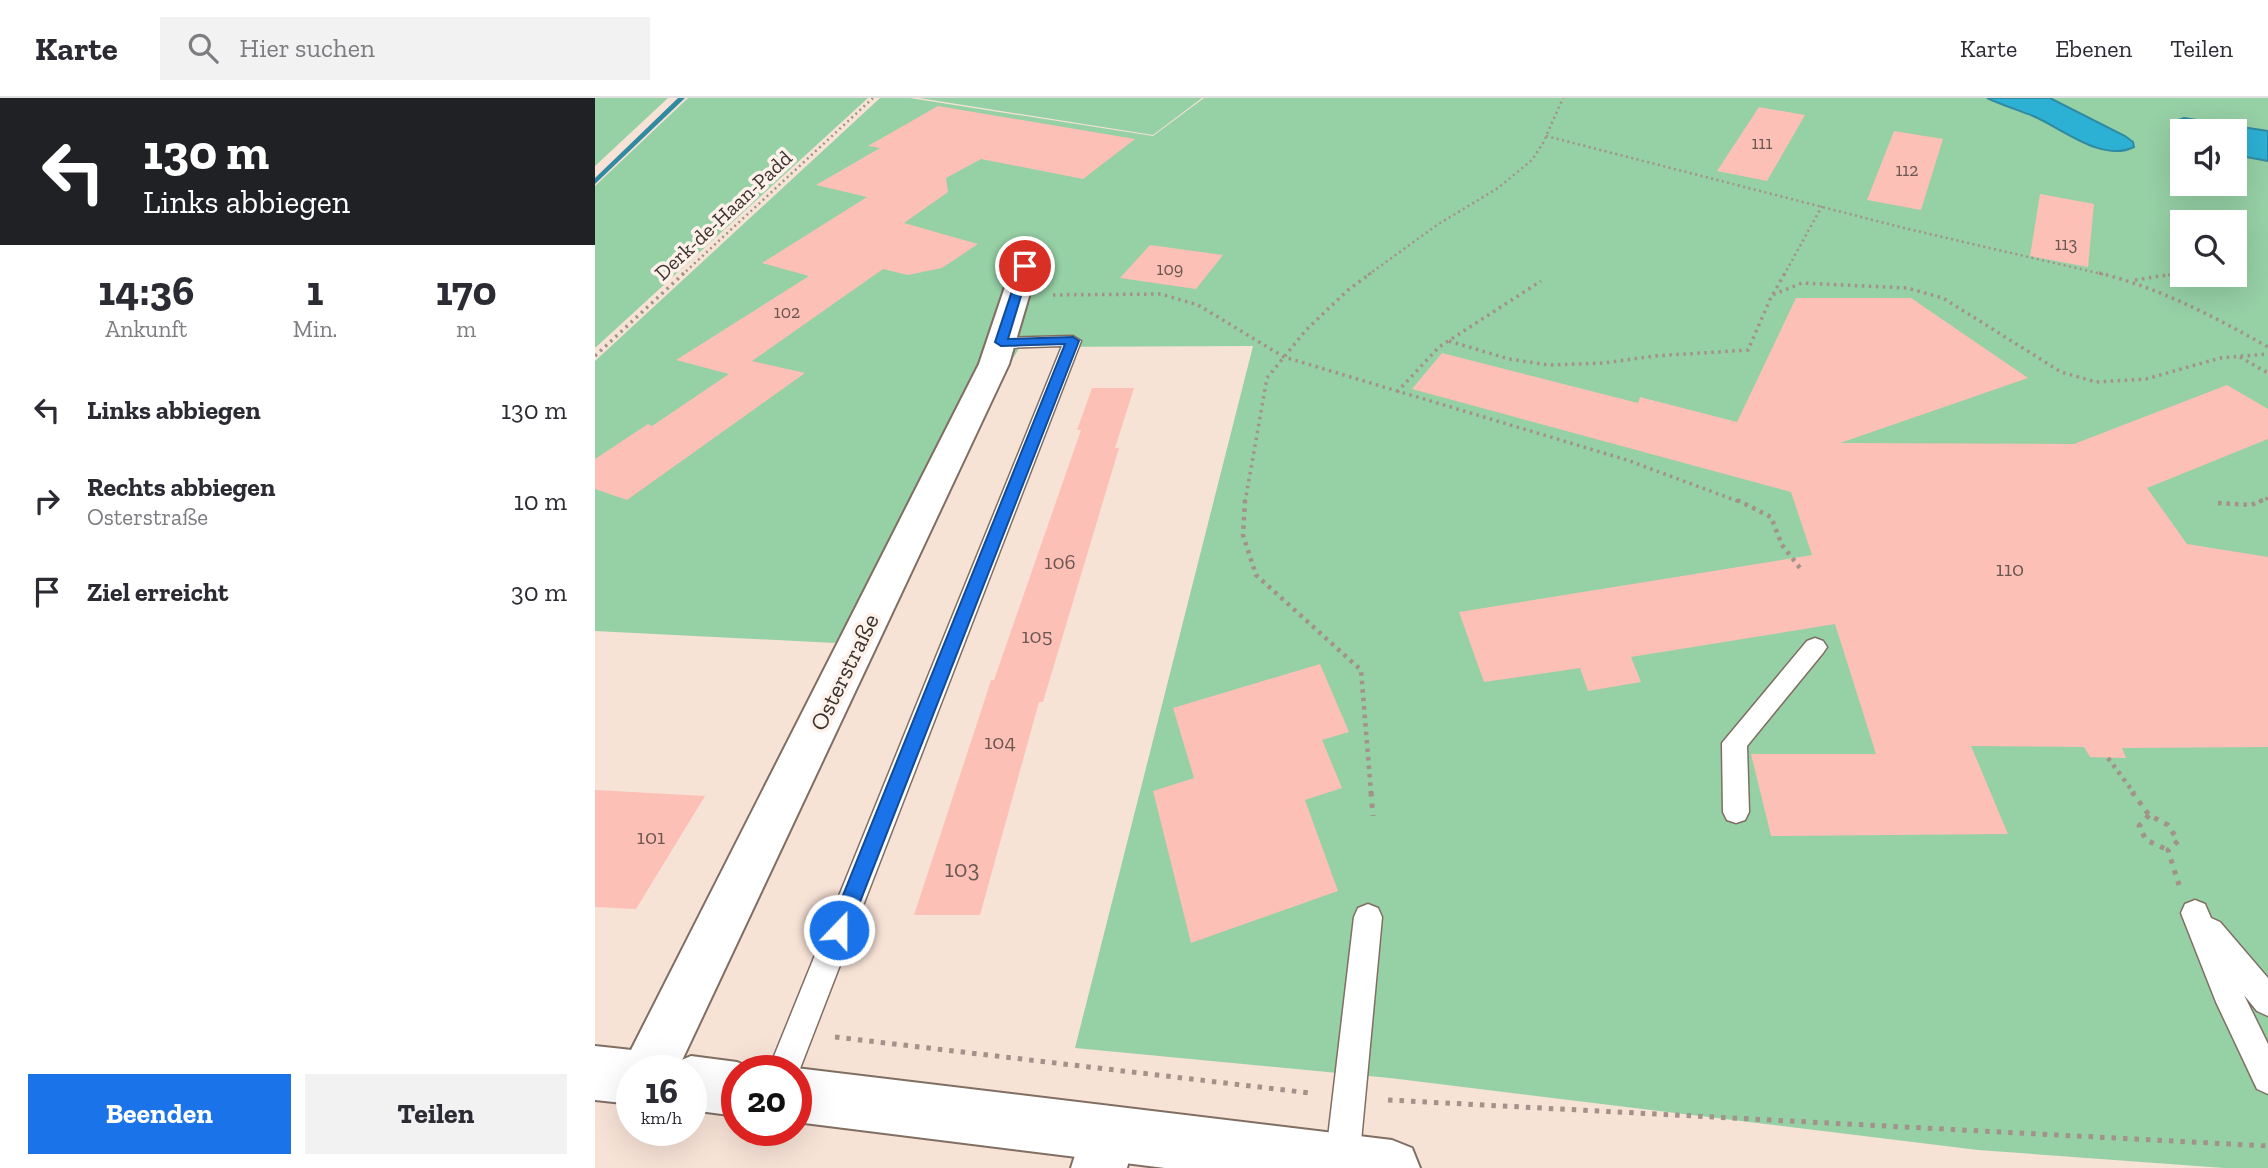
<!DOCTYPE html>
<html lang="de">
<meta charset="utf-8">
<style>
:root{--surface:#fff;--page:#f2f2f3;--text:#2b2b33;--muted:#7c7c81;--line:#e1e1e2;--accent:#1a73e8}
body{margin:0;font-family:"Zilla Slab",serif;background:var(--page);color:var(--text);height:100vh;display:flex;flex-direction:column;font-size:26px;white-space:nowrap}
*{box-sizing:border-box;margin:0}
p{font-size:23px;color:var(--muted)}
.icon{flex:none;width:38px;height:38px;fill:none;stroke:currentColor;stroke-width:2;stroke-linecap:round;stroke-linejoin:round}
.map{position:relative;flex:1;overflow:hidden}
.sheet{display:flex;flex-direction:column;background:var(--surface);width:595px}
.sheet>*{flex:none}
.hud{background:#202124;color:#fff;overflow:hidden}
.fabs{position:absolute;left:1575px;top:21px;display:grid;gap:14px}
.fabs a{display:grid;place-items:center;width:77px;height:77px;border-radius:0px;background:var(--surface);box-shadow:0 7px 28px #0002;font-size:35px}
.speed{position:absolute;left:21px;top:957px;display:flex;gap:14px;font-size:35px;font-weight:700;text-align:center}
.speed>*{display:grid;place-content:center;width:91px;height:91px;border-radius:50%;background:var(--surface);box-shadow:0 7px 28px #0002;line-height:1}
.speed small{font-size:18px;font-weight:400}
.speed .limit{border:10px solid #d22;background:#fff;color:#111}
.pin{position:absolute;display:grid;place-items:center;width:60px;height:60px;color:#fff;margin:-30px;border:4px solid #fff;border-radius:50%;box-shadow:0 2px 7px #0007}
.me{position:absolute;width:77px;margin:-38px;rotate:22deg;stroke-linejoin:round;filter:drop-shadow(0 0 5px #0008)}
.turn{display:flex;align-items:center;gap:24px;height:147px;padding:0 28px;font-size:32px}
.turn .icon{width:91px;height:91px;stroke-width:2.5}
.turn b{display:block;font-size:49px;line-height:60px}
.eta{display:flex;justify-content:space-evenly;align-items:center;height:119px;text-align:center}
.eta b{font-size:42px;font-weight:700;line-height:49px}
.action{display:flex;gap:14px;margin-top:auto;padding:14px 28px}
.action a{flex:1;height:80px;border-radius:0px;background:var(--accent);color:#fff;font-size:28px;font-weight:700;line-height:80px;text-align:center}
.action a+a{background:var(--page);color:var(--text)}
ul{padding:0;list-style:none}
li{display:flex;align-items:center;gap:21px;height:91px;padding:0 28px}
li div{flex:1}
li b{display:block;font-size:26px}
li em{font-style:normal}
header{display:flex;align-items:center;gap:42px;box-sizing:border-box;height:98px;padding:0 35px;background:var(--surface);border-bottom:2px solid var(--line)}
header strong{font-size:33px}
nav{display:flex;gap:38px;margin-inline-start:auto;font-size:24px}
.search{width:490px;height:63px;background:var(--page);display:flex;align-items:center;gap:18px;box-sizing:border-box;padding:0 24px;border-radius:0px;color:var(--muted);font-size:26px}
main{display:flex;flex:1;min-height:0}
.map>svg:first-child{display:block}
.green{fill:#96d0a5;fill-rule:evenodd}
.water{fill:#2cb0d3;stroke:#308aa2;stroke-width:2}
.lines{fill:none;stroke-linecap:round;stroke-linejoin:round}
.stream{fill:#308aa2;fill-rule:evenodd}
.building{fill:#fcc0b6}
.service-casing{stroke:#806e63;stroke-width:3}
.minor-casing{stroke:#806e63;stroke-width:4}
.tertiary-casing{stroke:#806e63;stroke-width:4}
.path-far3{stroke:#a2928a;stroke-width:2.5;stroke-dasharray:2 3.5;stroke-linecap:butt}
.path-far2{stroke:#a2928a;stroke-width:3.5;stroke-dasharray:2.5 4.5;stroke-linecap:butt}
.path-far1{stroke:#a2928a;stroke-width:4.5;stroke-dasharray:3.5 5;stroke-linecap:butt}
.path{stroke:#a2928a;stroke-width:5;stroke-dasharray:4.5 7;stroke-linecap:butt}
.service{fill:#fff;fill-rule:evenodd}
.minor{fill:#fff;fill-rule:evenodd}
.tertiary{fill:#fff;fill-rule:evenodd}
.route{fill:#1a73e8;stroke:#114b97;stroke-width:2}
.labels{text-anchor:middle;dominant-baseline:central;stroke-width:7;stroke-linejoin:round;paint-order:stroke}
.far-number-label{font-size:18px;fill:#6b5650}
.far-street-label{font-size:21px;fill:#3b332e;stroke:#fef1ea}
.number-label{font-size:21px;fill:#6b5650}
.street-label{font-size:24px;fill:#3b332e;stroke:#fef1ea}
.near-number-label{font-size:24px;fill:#6b5650}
</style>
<header>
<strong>Karte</strong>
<div class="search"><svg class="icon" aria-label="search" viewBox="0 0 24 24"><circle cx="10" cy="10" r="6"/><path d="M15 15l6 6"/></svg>Hier suchen</div>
<nav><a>Karte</a><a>Ebenen</a><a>Teilen</a></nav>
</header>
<main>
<section class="sheet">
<div class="hud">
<div class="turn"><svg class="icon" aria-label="left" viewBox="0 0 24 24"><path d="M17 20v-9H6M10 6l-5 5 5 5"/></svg><div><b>130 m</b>Links abbiegen</div></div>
</div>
<div class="eta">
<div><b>14:36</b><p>Ankunft</p></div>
<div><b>1</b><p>Min.</p></div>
<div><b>170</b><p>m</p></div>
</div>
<ul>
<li><svg class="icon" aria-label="left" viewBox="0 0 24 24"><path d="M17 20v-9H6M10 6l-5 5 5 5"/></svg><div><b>Links abbiegen</b></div><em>130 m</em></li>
<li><svg class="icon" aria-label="right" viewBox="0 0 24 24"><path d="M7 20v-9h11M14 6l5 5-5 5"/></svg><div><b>Rechts abbiegen</b><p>Osterstraße</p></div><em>10 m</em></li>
<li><svg class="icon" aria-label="arrive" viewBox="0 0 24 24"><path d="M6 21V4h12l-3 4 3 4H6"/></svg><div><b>Ziel erreicht</b></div><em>30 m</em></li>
</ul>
<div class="action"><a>Beenden</a><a>Teilen</a></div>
</section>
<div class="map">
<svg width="1673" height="1070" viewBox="0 0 1673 1070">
<rect width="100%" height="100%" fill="#f7e2d6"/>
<!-- green -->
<g class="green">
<polygon points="0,0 73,0 0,68"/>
<polygon points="93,0 273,0 0,250 0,88"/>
<path d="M285,0H315L558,38L609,0H1392L1437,18L1505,51L1538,44L1455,0H1673V33L1589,20L1577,24L1582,35L1587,39V86H1640V57L1673,63V1070H1629L1383,1052L795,980L480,950L658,248L425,249L240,545L0,533V263ZM1587,124L1640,125V177H1587Z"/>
<polygon points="324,0 607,0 558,37"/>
</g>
<!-- water -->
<g class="water">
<path d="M1392,0H1455L1530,38L1538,44L1539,49C1507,65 1467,30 1438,18C1423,12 1407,7 1392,0Z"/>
<polygon points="1589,20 1673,33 1673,63 1640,57 1640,33 1587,33 1587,39 1582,35 1577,24"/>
</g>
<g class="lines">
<!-- stream -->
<polygon class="stream" points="83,0 90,0 0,86 0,80"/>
</g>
<!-- building -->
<g class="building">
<polygon points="343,8 540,41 488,81 386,61 351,80 353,94 309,125 383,146 347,170 313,177 288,171 157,263 210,275 32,402 0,391 0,361 53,326 57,328 134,276 81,262 214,178 167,165 272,99 221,87 285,50 273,48"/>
<polygon points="1164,9 1210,17 1172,83 1122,73"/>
<polygon points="1299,33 1348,41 1326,112 1272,102"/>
<polygon points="1445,96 1499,106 1493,169 1435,158"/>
<polygon points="555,147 628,157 601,191 525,180"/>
<polygon points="1201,200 1316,200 1433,280 1245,345 1479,346 1632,287 1673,311 1673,341 1552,390 1592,446 1673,459 1673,649 1527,650 1531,660 1495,659 1489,649 1376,648 1413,736 1176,738 1156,656 1281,656 1240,526 1036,559 1046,584 993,593 985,570 889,584 864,514 1217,457 1196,394 817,291 847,255 1043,305 1045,299 1142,324"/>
<polygon points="497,290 539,290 520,350 524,350 448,604 444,604 385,817 319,817 389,604 396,582 399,582 486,332 482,332"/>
<polygon points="725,566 754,634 727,642 747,690 710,702 743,793 596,845 558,693 599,680 578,610"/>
<polygon points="0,692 110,698 41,811 0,809"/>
</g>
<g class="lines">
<!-- service casing -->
<g class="service-casing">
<g id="service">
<polygon points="478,238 486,243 201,981 201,973 173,973 467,248 406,250 397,245 406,240"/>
<polygon points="1220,540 1228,543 1232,549 1228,555 1152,648 1154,714 1150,722 1141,725 1132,722 1128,714 1127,645 1212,543"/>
<polygon points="1600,802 1610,806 1616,820 1625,824 1673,880 1673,918 1662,913 1649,897 1673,946 1673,996 1662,991 1621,904 1586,815 1590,806"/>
<polygon points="773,806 783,810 787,819 764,1065 762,1070 732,1070 730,1065 759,819 763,810"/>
</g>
</g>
<!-- minor casing -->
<g class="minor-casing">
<g id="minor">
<polygon points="430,160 439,162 443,168 414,266 82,973 37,973 35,992 27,973 35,954 384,266 417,168 421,162"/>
<polygon points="513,1008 533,1016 541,1036 532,1070 476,1070 493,1016"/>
</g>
</g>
<!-- tertiary casing -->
<g class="tertiary-casing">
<g id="tertiary">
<polygon points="0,948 37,952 56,960 61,973 37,973 37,1006 0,1002"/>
<polygon points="96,958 142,964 161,972 142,973 142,1018 96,1012 96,973 74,973 77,966"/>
<polygon points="201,970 797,1042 817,1050 825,1070 570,1070 201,1024 201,973 194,973"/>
</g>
</g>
<!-- path-far3 -->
<g class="path-far3">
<polyline points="951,38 1313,131 1511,177"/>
<polyline points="87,177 278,0"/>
<polyline points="773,177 842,127 903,90 937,62 948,45 968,0"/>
<polyline points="1189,177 1227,108"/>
<polyline points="1573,177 1587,175"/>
</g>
<!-- path-far2 -->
<g class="path-far2">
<path d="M1504,175C1565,190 1618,218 1673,249"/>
<polyline points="1540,182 1585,175"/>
<polyline points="1178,196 1190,175"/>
<polyline points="458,197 566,196 603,207 689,259 1032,362 1145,404"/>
<polyline points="854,243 914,261 954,267 1009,265 1059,258 1153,252 1177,197 1207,185 1312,190 1348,200 1466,274 1501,284 1551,281 1625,260 1673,256"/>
<polyline points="0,258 89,175"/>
<polyline points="1645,259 1673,275"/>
<polyline points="802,294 844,249 946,183"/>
<polyline points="650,404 672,280 711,232 753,192 776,175"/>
<polyline points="1664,404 1673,400"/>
</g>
<!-- path-far1 -->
<g class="path-far1">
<polyline points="650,402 648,437 661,477 766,572 776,695"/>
<polyline points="1142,402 1176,419 1187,447 1205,470"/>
<polyline points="1623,405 1656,407 1668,402"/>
<polyline points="1513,660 1539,695"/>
</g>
<!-- path -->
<g class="path">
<polyline points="776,694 778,718"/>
<polyline points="1537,694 1554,717 1573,727 1583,743 1573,752 1584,787"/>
<polyline points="1554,717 1544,728 1551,742 1573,752"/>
<polyline points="240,939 715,995"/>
<polyline points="793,1002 1673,1048"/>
</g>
<!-- service -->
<use href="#service" class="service"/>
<!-- minor -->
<use href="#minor" class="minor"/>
<!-- tertiary -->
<use href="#tertiary" class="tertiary"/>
</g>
<!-- route -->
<polygon class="route" points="426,166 435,168 413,241 478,239 484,243 254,832 251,839 244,841 237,839 234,832 470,246 406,248 400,244"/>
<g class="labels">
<!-- far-number labels -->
<g class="far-number-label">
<text x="1167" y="45">111</text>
<text x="1312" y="72">112</text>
<text x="1471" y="146">113</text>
<text x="575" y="171">109</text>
<text x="192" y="214">102</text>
</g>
<!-- far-street labels -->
<g class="far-street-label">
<text transform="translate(128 117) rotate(-43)">Derk-de-Haan-Padd</text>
</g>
<!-- number labels -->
<g class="number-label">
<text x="465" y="463">106</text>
<text x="1415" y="470">110</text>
<text x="442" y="537">105</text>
<text x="405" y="643">104</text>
<text x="56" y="738">101</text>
</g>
<!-- street labels -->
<g class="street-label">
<text transform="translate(249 574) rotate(-64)">Osterstraße</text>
</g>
<!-- near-number labels -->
<g class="near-number-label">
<text x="367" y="770">103</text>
</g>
</g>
</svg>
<div class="fabs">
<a><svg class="icon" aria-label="sound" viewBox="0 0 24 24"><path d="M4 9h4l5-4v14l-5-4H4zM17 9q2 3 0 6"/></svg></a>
<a><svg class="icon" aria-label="search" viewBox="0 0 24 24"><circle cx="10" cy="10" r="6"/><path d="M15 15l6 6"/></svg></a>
</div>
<div class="speed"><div>16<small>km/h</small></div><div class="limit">20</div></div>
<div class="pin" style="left:430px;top:168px;background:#d93025"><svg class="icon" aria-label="arrive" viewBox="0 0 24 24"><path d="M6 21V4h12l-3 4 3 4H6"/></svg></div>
<svg class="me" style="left:244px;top:832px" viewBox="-20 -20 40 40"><circle r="17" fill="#1a73e8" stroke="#fff" stroke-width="3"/><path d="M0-11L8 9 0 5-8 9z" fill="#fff"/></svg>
</div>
</main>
